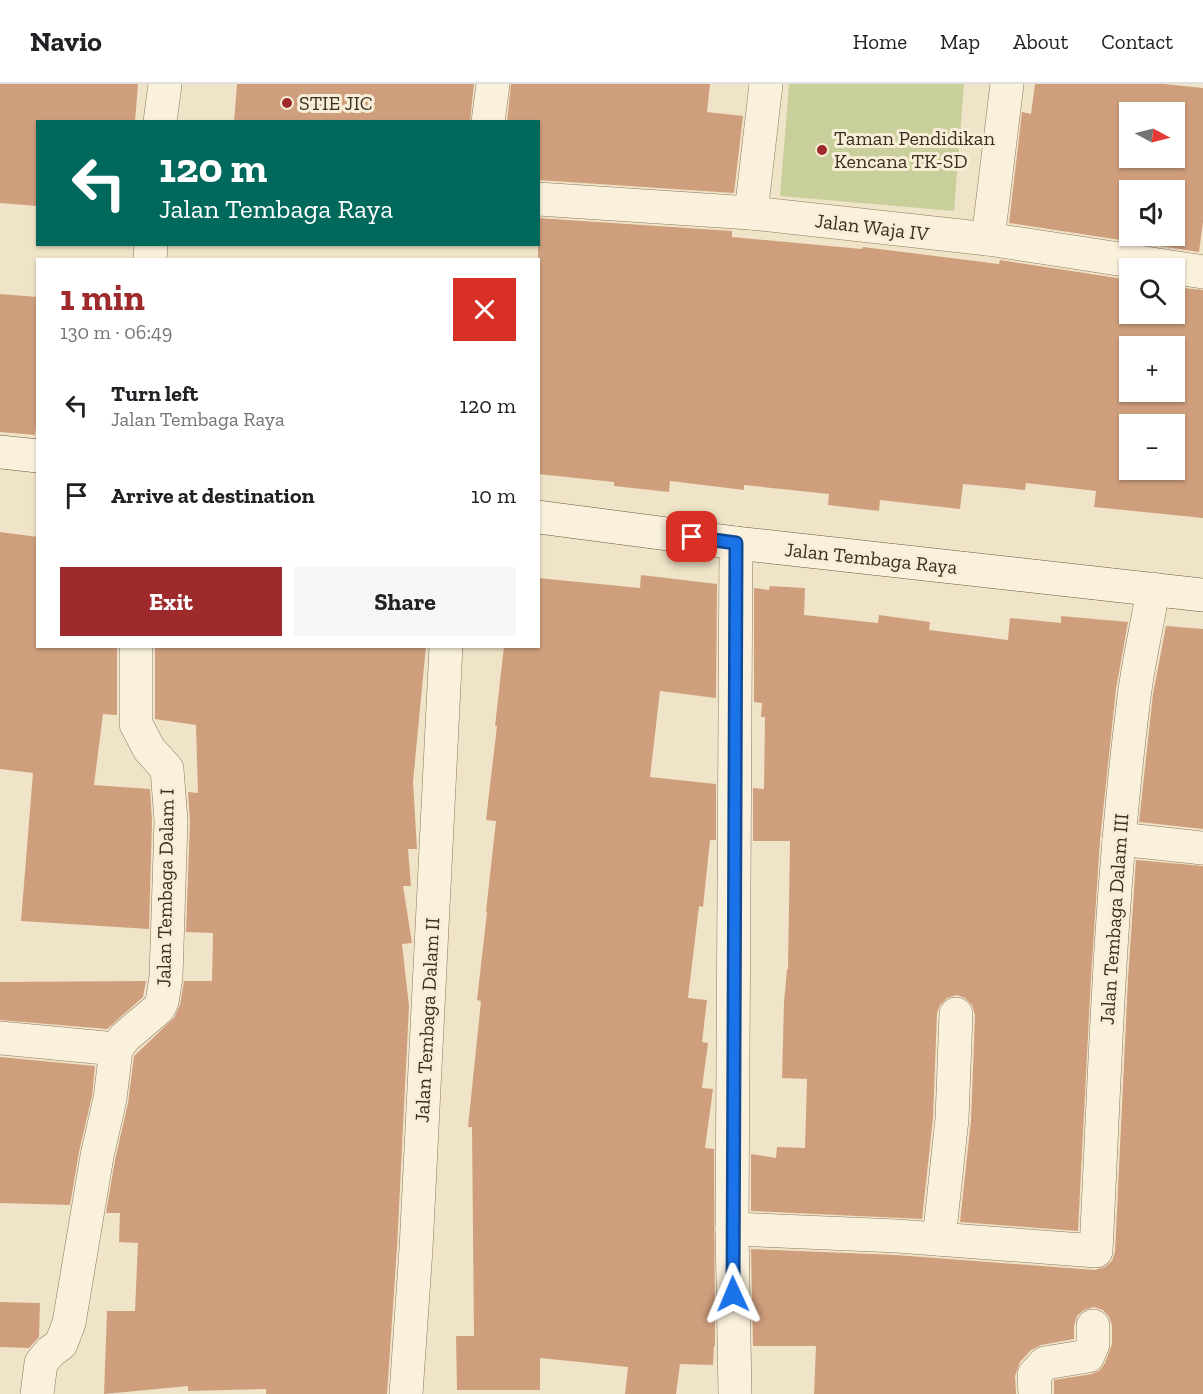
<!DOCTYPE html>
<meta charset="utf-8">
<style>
:root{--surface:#fff;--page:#f6f6f6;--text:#202124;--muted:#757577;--line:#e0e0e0;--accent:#9e2a2b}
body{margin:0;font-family:"Zilla Slab",serif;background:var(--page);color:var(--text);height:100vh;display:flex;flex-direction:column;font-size:22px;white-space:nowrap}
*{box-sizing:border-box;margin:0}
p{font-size:20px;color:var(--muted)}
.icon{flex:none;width:33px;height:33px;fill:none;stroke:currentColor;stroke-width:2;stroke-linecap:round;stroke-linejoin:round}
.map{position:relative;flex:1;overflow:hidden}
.details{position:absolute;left:36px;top:174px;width:504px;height:390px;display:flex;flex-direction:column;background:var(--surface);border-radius:0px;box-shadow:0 2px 4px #0004}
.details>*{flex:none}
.guide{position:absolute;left:36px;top:36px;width:504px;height:126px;border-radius:0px;box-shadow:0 2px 4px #0004;background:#00695c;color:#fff;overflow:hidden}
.needle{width:39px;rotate:97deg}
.tools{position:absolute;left:1119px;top:18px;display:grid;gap:12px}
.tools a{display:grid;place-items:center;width:66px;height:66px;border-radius:0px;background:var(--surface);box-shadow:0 2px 4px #0004;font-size:30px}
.pin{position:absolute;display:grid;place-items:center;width:51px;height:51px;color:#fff;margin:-26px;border-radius:12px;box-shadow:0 3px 9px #0006}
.me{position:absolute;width:66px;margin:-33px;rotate:359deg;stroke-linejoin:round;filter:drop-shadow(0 0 4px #0008)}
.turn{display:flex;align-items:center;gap:21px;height:126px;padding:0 24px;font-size:27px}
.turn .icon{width:78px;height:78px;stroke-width:2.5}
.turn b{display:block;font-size:42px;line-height:51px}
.round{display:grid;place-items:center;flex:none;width:63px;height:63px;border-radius:0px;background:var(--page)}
.headline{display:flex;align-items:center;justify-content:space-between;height:102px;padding:0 24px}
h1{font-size:36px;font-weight:800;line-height:45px;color:var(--accent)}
.action{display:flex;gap:12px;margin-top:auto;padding:12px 24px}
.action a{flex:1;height:69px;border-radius:0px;background:var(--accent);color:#fff;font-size:24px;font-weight:800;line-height:69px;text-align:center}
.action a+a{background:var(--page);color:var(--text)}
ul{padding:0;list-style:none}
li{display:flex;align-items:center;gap:18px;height:90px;padding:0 24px}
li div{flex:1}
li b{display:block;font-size:22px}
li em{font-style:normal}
header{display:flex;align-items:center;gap:36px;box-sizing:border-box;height:84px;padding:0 30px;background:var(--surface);border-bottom:2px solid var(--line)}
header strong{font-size:28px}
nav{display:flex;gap:33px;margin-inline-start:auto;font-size:21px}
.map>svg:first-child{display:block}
.green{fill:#c9cf9b}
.building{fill:#cf9f7d;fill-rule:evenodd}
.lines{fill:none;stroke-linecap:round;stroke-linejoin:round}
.street-casing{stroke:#8d765c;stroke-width:34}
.secondary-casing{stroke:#6f573f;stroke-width:34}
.street{stroke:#faf1dc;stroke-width:33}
.secondary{stroke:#faf1dc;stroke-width:33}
.route-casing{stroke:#114b97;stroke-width:15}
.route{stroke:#1a73e8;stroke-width:10}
.poi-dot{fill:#9e2a2b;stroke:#f7eed8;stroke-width:2}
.labels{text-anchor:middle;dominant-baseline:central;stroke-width:6;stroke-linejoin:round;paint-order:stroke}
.poi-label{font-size:20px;fill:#3d2e20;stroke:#f7eed8;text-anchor:start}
.street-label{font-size:20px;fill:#3d2e20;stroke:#f7eed8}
</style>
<header>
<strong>Navio</strong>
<nav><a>Home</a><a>Map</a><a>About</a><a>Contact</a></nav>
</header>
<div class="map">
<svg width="1203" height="1310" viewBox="0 0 1203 1310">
<rect width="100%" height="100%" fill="#f0e4c8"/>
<!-- green -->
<polygon class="green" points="789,0 964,0 954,127 780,112"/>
<!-- building -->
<g class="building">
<polygon points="0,0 138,0 135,38 38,38 38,122 0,119"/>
<polygon points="237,0 474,0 470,38 234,38"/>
<polygon points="511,0 710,0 707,28 743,32 734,109 538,96 538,38 507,38"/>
<path d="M1035,0H1164L1203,4V138L1199,168L1009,139L1022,28L1031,30ZM1130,28H1174V74H1130ZM1130,106H1174V152H1130Z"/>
<path d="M538,134L732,147V153L862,165L863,163L999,180L1000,176L1130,196V230H1174V203L1203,206V434L1094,423L1096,407L1026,399L1025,406L963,400L960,425L880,416L879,427L828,421L829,410L744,401V406L670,397L669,408L614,402V398L538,390ZM1130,262H1174V308H1130ZM1130,340H1174V386H1130Z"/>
<polygon points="0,210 38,213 38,323 35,351 0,348"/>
<polygon points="0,448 38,453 38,562 117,562 117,631 103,630 94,701 150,705 152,737 149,845 21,837 33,689 0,685"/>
<polygon points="641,491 717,500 716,614 660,607 650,693 716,700 716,756 710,756 703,823 699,822 688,914 707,916 702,958 708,959 702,1004 713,1005 705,1064 714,1065 715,1262 714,1262 713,1281 680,1280 676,1310 625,1310 628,1283 540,1274 540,1306 457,1306 456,1252 474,1252 472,1043 468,1043 481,917 477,916 487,828 486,827 496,737 486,736 497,642 495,642 504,562 538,562 538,494 640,504"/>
<polygon points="770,502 805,504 804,531 878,539 879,531 930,538 929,546 1008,556 1010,534 1061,539 1061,532 1128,538 1116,605 1100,756 1091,893 1078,1147 960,1138 971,1036 975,931 972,921 965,914 957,911 947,914 940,921 937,929 933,1034 922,1135 751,1127 751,1070 776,1074 777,1063 805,1064 807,995 782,994 784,919 787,885 788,885 790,757 753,757 753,704 764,705 765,633 761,633 762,619 754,618 754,504 769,506"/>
<polygon points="1166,542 1203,545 1203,745 1139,738 1153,610"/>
<polygon points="155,562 426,562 413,698 417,765 408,765 411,802 403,802 412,859 402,860 409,922 397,1164 387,1310 266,1310 266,1305 188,1307 188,1302 104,1310 107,1227 135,1227 138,1159 119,1158 120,1129 106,1129 115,1076 128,1019 134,972 174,934 180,921 184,897 212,897 213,849 186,848 190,738 188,708 198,709 196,641 155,635"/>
<polygon points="1136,776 1203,782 1203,1310 1054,1310 1054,1296 1092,1290 1100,1286 1105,1279 1112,1260 1112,1241 1109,1233 1103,1226 1094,1223 1084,1226 1077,1232 1074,1242 1074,1255 1041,1261 1031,1266 1020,1278 1015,1292 1016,1310 814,1310 816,1262 753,1262 751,1165 896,1171 1095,1186 1105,1183 1112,1177 1115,1168 1128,895"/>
<polygon points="146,897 143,913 107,945 0,936 0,898"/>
<polygon points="0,973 95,982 92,1012 79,1068 70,1121 0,1119"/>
<polygon points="0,1218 40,1219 39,1253 29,1264 0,1263"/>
</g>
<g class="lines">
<!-- street casing -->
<g class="street-casing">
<g id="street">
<polyline points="160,38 165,0"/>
<polyline points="488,38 493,0"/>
<polyline points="538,115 751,129 988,155 1203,188"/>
<polyline points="751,129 766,0"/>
<polyline points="988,155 1007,0"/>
<polyline points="150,176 151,160"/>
<polyline points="1119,755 1203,764"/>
<polyline points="0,954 116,965"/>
<path d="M732,1145L897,1152L1096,1167C1105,985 1110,803 1133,622C1137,582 1147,544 1153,505"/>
<polyline points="939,1155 952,1035 956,930"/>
<polyline points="37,1310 41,1279 50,1268 61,1260 69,1239 97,1072 110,1015 116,965 125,953 158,925 162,918 166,893 171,737 167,685 149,665 136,640 136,562"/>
<polyline points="406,1310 416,1165 446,562"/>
<polyline points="735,1310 732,1145 736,459"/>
<polyline points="1035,1310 1034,1291 1045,1279 1088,1272 1093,1260 1093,1242"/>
</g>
</g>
<!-- secondary casing -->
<g class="secondary-casing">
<g id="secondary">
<polyline points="0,368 38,372"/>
<polyline points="538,433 736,459 1203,511"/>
</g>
</g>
<!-- street -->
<use href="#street" class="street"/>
<!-- secondary -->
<use href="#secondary" class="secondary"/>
</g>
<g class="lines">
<!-- route casing -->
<g class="route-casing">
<polyline id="route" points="692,453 736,459 733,1210"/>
</g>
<!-- route -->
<use href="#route" class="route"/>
</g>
<!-- markers -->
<g class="poi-dot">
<circle cx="287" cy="19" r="6"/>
<circle cx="822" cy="66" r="6"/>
</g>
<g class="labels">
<!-- poi labels -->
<g class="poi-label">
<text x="299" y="19">STIE JIC</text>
<text x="834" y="54">Taman Pendidikan<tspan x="834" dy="23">Kencana TK-SD</tspan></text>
</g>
<!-- street labels -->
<g class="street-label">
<text transform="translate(872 143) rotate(7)">Jalan Waja IV</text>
<text transform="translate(871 474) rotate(6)">Jalan Tembaga Raya</text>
<text transform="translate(165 804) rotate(-89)">Jalan Tembaga Dalam I</text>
<text transform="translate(1114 835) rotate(-86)">Jalan Tembaga Dalam III</text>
<text transform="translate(427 936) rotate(-87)">Jalan Tembaga Dalam II</text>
</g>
</g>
</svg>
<div class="tools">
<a><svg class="needle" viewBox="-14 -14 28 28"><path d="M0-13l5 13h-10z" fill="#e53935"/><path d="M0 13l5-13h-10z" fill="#757577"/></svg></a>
<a><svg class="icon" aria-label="sound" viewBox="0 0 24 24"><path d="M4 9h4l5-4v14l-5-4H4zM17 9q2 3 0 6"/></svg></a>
<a><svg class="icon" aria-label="search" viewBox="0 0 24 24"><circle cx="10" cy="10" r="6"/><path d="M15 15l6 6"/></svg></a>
<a>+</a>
<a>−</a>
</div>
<div class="pin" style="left:692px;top:453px;background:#d93025"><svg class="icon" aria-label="arrive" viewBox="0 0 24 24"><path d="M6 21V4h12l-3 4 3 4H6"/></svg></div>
<svg class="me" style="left:733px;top:1210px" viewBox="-20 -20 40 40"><path d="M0-17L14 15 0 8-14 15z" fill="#1a73e8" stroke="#fff" stroke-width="4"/></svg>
<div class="guide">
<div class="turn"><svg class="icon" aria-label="left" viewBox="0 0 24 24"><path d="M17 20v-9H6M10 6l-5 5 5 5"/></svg><div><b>120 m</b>Jalan Tembaga Raya</div></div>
</div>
<section class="details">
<div class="headline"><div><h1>1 min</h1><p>130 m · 06:49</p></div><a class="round" style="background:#d93025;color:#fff"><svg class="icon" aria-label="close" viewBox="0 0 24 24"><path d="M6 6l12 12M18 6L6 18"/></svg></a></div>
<ul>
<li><svg class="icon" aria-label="left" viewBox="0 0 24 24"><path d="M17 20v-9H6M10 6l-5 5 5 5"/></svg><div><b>Turn left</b><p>Jalan Tembaga Raya</p></div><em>120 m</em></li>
<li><svg class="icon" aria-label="arrive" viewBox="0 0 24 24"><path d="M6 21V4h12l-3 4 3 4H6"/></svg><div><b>Arrive at destination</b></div><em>10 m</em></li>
</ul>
<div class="action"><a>Exit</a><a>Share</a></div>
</section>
</div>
